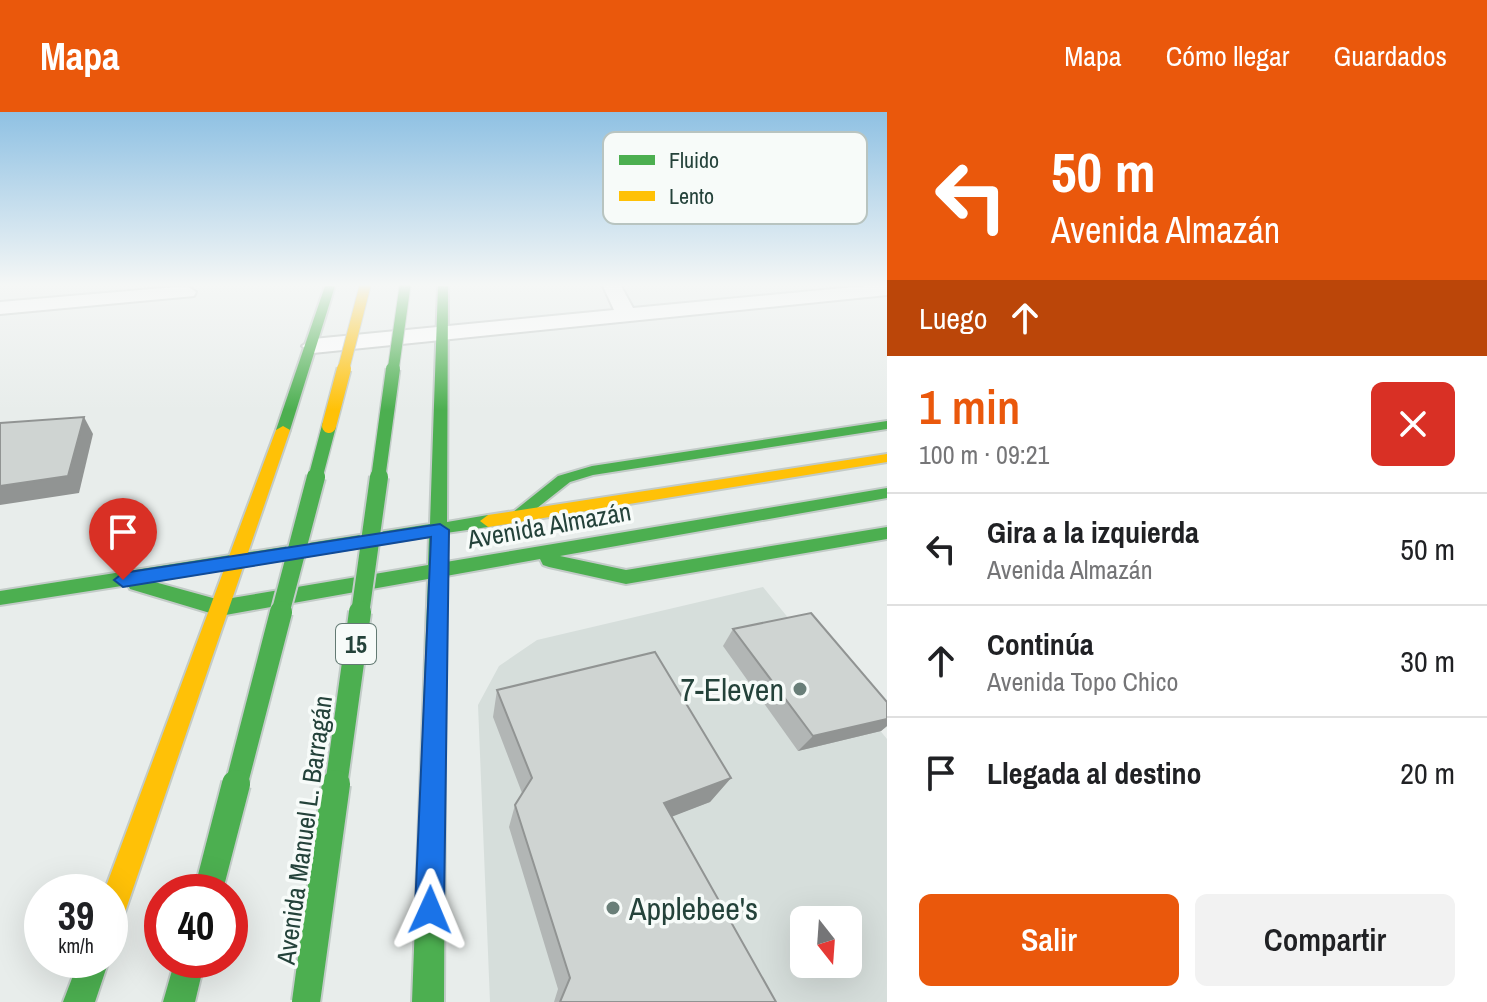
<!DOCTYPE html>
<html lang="es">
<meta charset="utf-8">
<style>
:root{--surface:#fff;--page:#f2f2f2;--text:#202124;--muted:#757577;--line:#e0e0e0;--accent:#ea580c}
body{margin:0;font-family:"Archivo Narrow",sans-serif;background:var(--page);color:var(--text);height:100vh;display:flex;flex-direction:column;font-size:30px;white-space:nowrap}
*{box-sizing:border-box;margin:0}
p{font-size:26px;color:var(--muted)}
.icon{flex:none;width:44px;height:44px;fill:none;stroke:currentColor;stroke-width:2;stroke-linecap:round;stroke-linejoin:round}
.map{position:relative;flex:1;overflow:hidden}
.details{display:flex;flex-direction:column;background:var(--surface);width:600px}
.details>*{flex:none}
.banner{background:#ea580c;color:#fff;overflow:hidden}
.needle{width:52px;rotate:163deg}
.tools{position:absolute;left:790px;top:794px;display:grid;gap:16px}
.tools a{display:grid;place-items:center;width:72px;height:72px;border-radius:12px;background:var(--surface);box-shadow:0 8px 32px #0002;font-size:40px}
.speed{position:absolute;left:24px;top:762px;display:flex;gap:16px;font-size:40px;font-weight:700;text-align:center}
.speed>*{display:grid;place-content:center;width:104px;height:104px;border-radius:50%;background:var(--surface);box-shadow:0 8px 32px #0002;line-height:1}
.speed small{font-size:20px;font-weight:400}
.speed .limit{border:12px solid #d22;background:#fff;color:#111}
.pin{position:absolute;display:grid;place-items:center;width:68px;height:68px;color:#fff;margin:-82px -34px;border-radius:50% 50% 50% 0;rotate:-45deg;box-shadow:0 0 8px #0007}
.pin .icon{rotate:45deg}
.me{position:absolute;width:88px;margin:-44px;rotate:1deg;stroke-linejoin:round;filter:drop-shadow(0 0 6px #0008)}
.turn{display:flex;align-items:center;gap:28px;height:168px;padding:0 32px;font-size:36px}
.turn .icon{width:104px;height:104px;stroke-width:2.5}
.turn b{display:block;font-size:56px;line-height:68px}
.then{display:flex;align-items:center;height:76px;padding:0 32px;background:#0003;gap:16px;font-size:30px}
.round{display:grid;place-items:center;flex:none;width:84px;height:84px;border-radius:12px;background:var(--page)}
.head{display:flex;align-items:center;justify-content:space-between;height:136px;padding:0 32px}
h1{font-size:48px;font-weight:600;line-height:60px;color:var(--accent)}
.primary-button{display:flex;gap:16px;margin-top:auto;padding:16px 32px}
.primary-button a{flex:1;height:92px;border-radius:12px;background:var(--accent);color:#fff;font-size:32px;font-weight:600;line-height:92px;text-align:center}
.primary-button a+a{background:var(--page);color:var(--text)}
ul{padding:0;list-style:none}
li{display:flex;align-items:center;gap:24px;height:112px;padding:0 32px;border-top:2px solid var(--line)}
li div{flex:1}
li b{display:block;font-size:30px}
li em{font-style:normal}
header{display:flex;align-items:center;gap:48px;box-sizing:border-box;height:112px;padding:0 40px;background:var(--accent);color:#fff}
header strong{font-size:38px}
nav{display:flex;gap:44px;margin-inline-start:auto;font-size:28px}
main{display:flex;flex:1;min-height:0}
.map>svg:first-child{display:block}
.built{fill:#d6dedb;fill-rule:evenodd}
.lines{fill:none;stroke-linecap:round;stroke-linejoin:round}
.street-casing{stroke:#c5cac8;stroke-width:4}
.fast-casing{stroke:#c3cbc8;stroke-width:4}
.slow-casing{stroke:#c3cbc8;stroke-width:4}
.street{fill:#fcfcfc;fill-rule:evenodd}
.fast{fill:#4caf50;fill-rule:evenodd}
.slow{fill:#ffc107;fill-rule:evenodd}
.fast-bridge-far4-casing{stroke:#c3ccc9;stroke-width:13;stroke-linecap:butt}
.fast-bridge-far3-casing{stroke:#c3ccc9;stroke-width:17;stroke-linecap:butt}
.fast-bridge-far2-casing{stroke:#c3ccc9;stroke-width:22;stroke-linecap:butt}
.fast-bridge-far1-casing{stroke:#c3ccc9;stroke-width:26;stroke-linecap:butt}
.fast-bridge-casing{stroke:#c3ccc9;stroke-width:32;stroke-linecap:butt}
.slow-bridge-far1-casing{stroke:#c3ccc9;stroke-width:13;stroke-linecap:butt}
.slow-bridge-casing{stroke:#c3ccc9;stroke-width:17;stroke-linecap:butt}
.fast-bridge-far4{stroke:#4caf50;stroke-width:11}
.fast-bridge-far3{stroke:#4caf50;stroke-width:14}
.fast-bridge-far2{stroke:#4caf50;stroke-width:18}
.fast-bridge-far1{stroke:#4caf50;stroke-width:22}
.fast-bridge{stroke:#4caf50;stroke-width:28}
.slow-bridge-far1{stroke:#ffc107;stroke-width:11}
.slow-bridge{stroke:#ffc107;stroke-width:14}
.wall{fill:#b2b6b5}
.shaded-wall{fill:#919493}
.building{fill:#cfd4d2;stroke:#919493;stroke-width:2}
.route{fill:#1a73e8;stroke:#114b97;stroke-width:2}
.poi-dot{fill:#697e78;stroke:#f7fbf9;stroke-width:3}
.labels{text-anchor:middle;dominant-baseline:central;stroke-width:7;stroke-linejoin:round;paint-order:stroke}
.shield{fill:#f7fbf9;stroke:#637a73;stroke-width:2}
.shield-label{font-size:24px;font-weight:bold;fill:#24423a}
.street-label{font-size:26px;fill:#24423a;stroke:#f7fbf9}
.near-poi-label{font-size:32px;fill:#24423a;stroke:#f7fbf9;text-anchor:end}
.key{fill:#f7fbf9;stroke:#b8c4c0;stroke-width:2}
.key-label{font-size:22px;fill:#24423a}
</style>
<header>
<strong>Mapa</strong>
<nav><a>Mapa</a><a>Cómo llegar</a><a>Guardados</a></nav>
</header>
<main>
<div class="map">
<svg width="887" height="890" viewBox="0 0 887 890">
<rect width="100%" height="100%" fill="#e8edeb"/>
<!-- built -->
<path class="built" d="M763,475L887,627V890H490L478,593L499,554L537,528ZM804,808H848V852H804Z"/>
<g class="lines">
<!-- street casing -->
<g class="street-casing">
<g id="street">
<polygon points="187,174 196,180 194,184 0,202 0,190"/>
<polygon points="603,174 621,174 633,196 865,174 887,174 887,183 313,241 302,234 313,227 614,198"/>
</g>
</g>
<!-- fast casing -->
<g class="fast-casing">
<g id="fast">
<polygon points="325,174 335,174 290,318 288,321 278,321 276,318"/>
<path d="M438,174H448L447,410L488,403L496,409L488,415L446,421V450L887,376V386L560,444L626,458L887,415V427L626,472L549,455L543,453L540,447L446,464L444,890H412L428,467L220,504L130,477L128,473L0,493V479L430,412ZM429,424L428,453L220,488L151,469Z"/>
<polygon points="887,309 887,317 593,363 570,370 527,404 521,406 513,400 558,364 592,354"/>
<polygon points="79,848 109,848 95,890 63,890"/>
<polygon points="175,848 205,848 195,890 163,890"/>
</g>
</g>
<!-- slow casing -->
<g class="slow-casing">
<g id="slow">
<polygon points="283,314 290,318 124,803 120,813 110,817 110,780 104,780 276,318"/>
<polygon points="887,342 887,350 488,415 480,409 488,403"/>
</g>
</g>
<!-- street -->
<use href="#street" class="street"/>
<!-- fast -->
<use href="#fast" class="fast"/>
<!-- slow -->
<use href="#slow" class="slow"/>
<!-- fast-bridge-far4 casing -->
<g class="fast-bridge-far4-casing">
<polyline id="fast-bridge-far4" points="393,259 405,174"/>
</g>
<!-- fast-bridge-far3 casing -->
<g class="fast-bridge-far3-casing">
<g id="fast-bridge-far3">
<polyline points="315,367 329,314"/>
<polyline points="378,367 393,257"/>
</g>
</g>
<!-- fast-bridge-far2 casing -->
<g class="fast-bridge-far2-casing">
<g id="fast-bridge-far2">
<polyline points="280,502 316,365"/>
<polyline points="360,502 379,365"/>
</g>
</g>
<!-- fast-bridge-far1 casing -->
<g class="fast-bridge-far1-casing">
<g id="fast-bridge-far1">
<polyline points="236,674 281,500"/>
<polyline points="336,674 360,500"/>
</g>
</g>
<!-- fast-bridge casing -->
<g class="fast-bridge-casing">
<g id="fast-bridge">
<polyline points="208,780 236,672"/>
<polyline points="306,890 336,672"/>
</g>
</g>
<!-- slow-bridge-far1 casing -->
<g class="slow-bridge-far1-casing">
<polyline id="slow-bridge-far1" points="343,259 365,174"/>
</g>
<!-- slow-bridge casing -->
<g class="slow-bridge-casing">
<polyline id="slow-bridge" points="329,314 344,257"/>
</g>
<!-- fast-bridge-far4 -->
<use href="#fast-bridge-far4" class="fast-bridge-far4"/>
<!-- fast-bridge-far3 -->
<use href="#fast-bridge-far3" class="fast-bridge-far3"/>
<!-- fast-bridge-far2 -->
<use href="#fast-bridge-far2" class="fast-bridge-far2"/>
<!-- fast-bridge-far1 -->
<use href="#fast-bridge-far1" class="fast-bridge-far1"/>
<!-- fast-bridge -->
<use href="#fast-bridge" class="fast-bridge"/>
<!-- slow-bridge-far1 -->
<use href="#slow-bridge-far1" class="slow-bridge-far1"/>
<!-- slow-bridge -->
<use href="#slow-bridge" class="slow-bridge"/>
</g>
<!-- wall -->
<g class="wall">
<polygon points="733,517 887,590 887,614 881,619 798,639 723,534"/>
<polygon points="497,578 731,666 710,690 672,704 776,890 554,890 558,877 509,715 515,693 522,681 493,605"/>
</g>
<!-- shaded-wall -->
<g class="shaded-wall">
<polygon points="84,305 93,322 79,381 0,393 0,374"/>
<polygon points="887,607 887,614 881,619 798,639 813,624"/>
<polygon points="731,666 710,690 648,714 664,691"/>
</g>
<!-- building -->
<g class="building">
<polygon points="84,305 68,364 0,374 0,311"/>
<polygon points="811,501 887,590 887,607 813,624 733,517"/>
<polygon points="655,540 731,666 664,691 776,890 560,890 570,866 515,693 532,666 497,578"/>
</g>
<!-- sky -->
<linearGradient id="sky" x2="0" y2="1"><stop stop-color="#8fc1e3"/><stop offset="0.58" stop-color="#f5f7f6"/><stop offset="1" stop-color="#f5f7f6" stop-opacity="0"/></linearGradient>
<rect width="887" height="298" fill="url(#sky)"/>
<!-- route -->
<polygon class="route" points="440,412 449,418 444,798 440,808 430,812 420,808 415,798 431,425 123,475 114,468 123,461"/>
<!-- markers -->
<g class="poi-dot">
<circle cx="800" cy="577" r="8"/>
<circle cx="613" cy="796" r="8"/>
</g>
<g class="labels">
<!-- shield labels -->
<rect class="shield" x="336" y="512" width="40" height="40" rx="6"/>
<g class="shield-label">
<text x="356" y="532">15</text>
</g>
<!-- street labels -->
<g class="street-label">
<text transform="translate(549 413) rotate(-10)">Avenida Almazán</text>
<text transform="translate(304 718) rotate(-82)">Avenida Manuel L. Barragán</text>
</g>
<!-- near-poi labels -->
<g class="near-poi-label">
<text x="784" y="577">7-Eleven</text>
<text x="629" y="796" text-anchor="start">Applebee's</text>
</g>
</g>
<!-- legend -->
<rect x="603" y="20" width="264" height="92" rx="12" class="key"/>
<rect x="619" y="43" width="36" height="10" fill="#4caf50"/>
<rect x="619" y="79" width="36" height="10" fill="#ffc107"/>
<g class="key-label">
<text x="669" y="56">Fluido</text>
<text x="669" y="92">Lento</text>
</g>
</svg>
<div class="tools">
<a><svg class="needle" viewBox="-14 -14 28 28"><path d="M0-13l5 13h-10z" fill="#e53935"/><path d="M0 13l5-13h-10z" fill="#757577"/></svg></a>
</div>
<div class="speed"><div>39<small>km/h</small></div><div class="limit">40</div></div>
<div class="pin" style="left:123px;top:468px;background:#d93025"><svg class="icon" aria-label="arrive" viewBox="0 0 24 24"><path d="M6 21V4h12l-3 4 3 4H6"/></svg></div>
<svg class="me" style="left:430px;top:798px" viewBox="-20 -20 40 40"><path d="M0-17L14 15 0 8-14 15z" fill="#1a73e8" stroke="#fff" stroke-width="4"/></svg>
</div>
<section class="details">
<div class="banner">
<div class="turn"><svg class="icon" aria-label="left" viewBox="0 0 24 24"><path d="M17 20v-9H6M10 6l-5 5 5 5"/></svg><div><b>50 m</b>Avenida Almazán</div></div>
<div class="then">Luego<svg class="icon" aria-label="ahead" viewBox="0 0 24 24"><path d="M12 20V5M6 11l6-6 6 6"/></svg></div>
</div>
<div class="head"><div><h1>1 min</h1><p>100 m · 09:21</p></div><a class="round" style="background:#d93025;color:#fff"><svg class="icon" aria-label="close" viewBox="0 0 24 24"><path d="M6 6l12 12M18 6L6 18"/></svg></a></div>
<ul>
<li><svg class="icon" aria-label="left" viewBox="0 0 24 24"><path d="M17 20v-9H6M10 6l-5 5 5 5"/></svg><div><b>Gira a la izquierda</b><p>Avenida Almazán</p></div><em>50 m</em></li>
<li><svg class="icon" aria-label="ahead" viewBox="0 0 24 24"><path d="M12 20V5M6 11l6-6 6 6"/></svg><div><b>Continúa</b><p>Avenida Topo Chico</p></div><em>30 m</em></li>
<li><svg class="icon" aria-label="arrive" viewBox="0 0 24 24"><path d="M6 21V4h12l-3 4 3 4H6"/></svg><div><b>Llegada al destino</b></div><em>20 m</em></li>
</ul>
<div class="primary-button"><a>Salir</a><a>Compartir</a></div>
</section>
</main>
